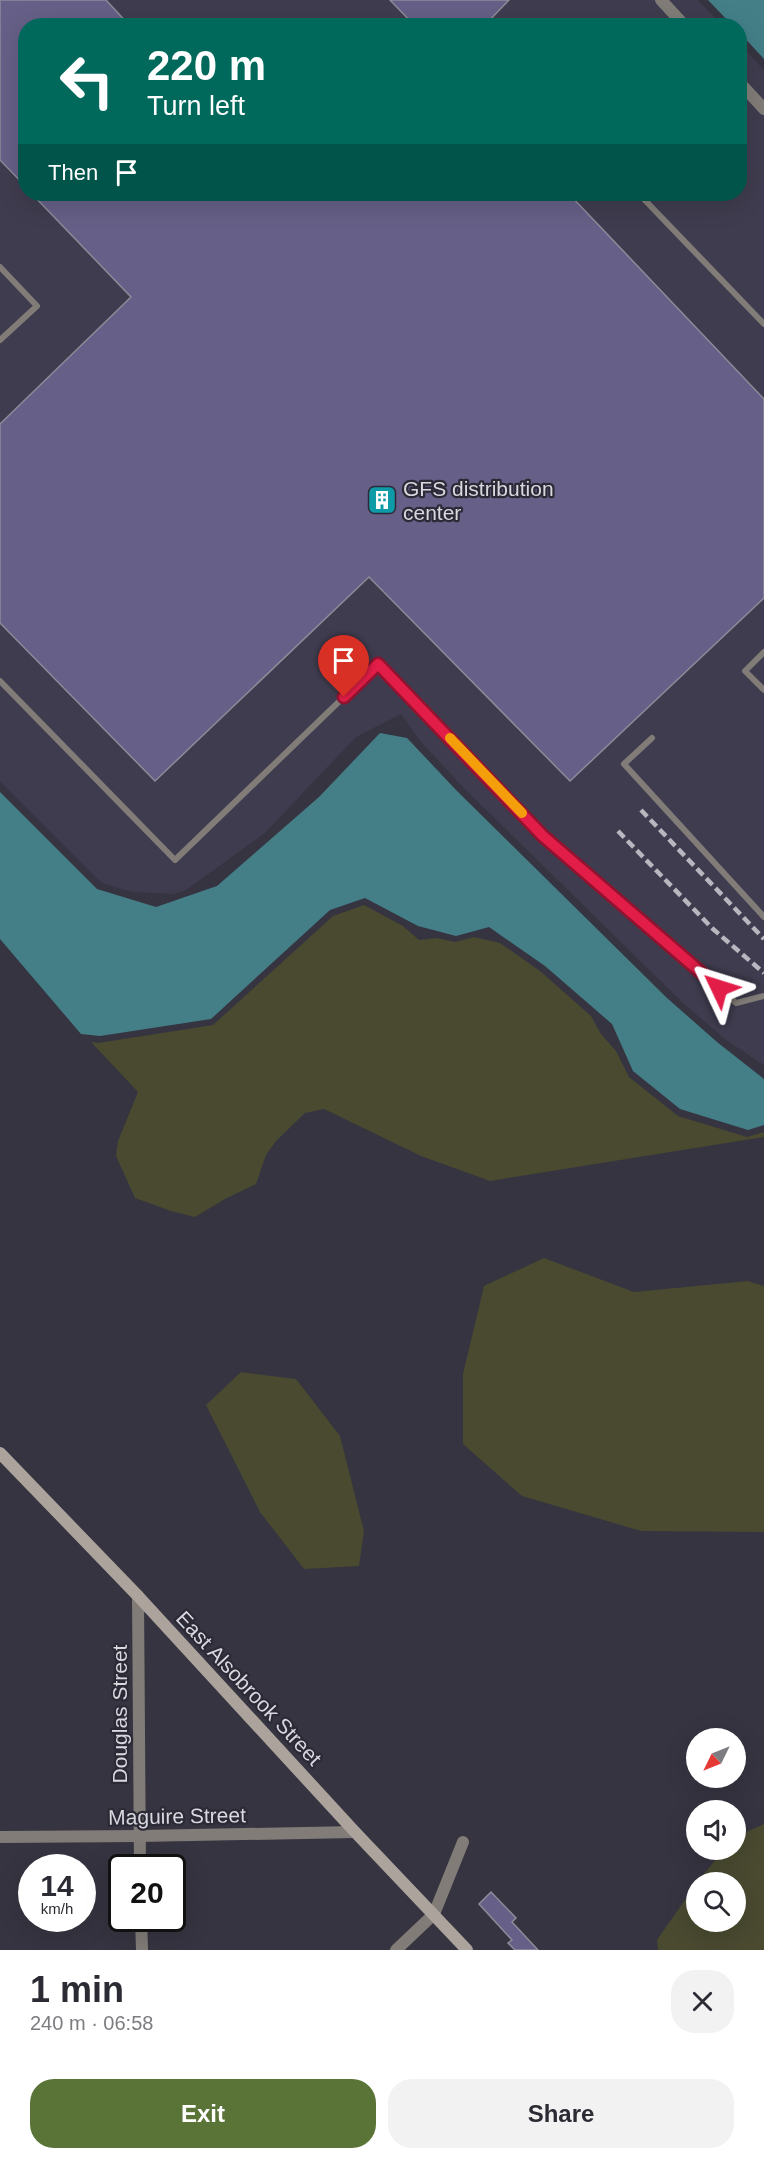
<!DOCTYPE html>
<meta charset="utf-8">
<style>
:root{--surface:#fff;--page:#f2f2f3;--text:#2b2b33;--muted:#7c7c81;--accent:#5a7337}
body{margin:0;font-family:Arial,sans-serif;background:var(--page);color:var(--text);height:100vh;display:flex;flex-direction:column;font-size:22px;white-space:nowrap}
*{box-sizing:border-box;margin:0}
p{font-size:20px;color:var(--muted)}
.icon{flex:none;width:33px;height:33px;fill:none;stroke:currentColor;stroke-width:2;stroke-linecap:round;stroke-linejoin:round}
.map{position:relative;height:1950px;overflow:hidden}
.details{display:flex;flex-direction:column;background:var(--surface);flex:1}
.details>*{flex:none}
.guide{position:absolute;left:18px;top:18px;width:729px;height:183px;border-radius:24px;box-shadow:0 6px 24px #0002;background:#00695c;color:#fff;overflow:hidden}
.needle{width:39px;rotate:227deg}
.buttons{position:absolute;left:686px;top:1728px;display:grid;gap:12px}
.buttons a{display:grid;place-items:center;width:60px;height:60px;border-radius:50%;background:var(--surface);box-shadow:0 6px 24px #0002;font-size:30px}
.speed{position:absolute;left:18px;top:1854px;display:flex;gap:12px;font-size:30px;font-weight:700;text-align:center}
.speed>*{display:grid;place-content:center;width:78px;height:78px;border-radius:50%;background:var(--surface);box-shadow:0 6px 24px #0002;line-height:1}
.speed small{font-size:15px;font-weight:400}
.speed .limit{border:3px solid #111;border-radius:9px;background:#fff;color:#111}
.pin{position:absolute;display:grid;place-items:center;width:51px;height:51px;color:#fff;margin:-62px -26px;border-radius:50% 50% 50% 0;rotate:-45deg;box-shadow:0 0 6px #0007}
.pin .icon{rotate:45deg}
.me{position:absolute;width:66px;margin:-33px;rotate:311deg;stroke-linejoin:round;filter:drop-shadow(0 0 4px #0008)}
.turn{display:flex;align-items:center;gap:21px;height:126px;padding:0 30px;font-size:27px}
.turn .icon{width:78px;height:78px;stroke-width:2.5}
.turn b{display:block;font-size:42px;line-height:51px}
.then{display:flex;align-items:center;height:57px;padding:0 30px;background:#0003;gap:12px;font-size:22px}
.round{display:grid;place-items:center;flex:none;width:63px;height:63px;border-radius:24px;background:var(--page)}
.headline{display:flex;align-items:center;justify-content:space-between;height:102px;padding:0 30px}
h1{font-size:36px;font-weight:600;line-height:45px}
.cta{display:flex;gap:12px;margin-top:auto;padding:12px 30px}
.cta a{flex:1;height:69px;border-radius:24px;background:var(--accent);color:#fff;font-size:24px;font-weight:600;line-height:69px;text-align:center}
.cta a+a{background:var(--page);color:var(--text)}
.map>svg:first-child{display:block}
.built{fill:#3e3c4e}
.green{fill:#494a30}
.water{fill:#447f88}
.building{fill:#665f87;stroke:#8d8b99;stroke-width:1.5}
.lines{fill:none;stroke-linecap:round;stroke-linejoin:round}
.lane{stroke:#817c77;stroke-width:6}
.street{stroke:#817c77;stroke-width:12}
.secondary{stroke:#aca49c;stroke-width:12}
.rail{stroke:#b8b7bf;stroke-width:4.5;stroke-dasharray:9 4.5;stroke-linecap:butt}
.route-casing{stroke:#92132f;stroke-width:15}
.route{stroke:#e11d48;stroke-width:10}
.slow{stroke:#f59e0b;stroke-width:10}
.labels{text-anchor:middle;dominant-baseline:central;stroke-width:4.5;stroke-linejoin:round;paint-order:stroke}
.poi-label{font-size:21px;fill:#d8d8df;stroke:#2b2a36;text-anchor:start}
.street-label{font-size:21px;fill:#d8d8df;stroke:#2b2a36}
</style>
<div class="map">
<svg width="764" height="1950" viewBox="0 0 764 1950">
<rect width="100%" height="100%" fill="#353440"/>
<!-- built -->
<polygon class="built" points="0,0 698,0 722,25 26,26 26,194 740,194 740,44 764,70 764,1065 726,1040 684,1004 462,786 420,741 401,714 356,737 265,833 186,890 174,894 132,892 102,883 0,781"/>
<!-- green -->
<g class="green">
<polygon points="364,905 403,926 419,940 437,938 455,942 474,937 500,943 540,971 591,1016 601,1034 616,1051 629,1077 678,1116 747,1137 764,1132 764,1137 490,1181 421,1156 324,1109 305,1113 276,1141 266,1155 256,1184 225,1199 195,1217 171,1211 135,1198 116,1156 118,1141 138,1092 91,1042 98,1043 213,1025 333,916"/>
<polygon points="544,1258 634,1292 748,1281 764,1286 764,1532 641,1531 522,1496 463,1444 463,1374 484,1286"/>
<polygon points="241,1372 296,1379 340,1436 364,1531 359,1566 304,1569 260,1512 206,1405"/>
<polygon points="764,1824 764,1950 658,1950 657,1940 696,1884 696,1922 735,1922 735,1882 697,1882 724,1850 735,1850 735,1837"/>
</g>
<!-- water -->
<g class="water">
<polygon points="708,0 764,0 764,59 740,33 740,26 732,25"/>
<polygon points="380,733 407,738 457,791 667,998 717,1042 764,1079 764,1125 748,1130 680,1109 633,1071 612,1024 545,966 489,927 456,936 418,926 365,898 330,910 211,1019 100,1036 81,1034 0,939 0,792 97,889 156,907 217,886 319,797"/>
</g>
<!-- building -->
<g class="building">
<polygon points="0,0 106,0 130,26 26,26 26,187 0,160"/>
<polygon points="390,0 509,0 484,26 415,26"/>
<polygon points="32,194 569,194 764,399 764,598 570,781 369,577 155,781 0,623 0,424 131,297"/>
<polygon points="491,1892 516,1918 512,1922 538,1950 515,1950 508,1943 512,1940 479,1904"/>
</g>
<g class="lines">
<!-- lane -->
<g class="lane">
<polyline points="639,194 764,324"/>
<polyline points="0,267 37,306 0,340"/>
<polyline points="764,652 745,671 764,690"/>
<polyline points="0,681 175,860 378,664 543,836 736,1003 764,996"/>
<polyline points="652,738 624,764 764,917"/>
</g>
<!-- street -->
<g class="street">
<polyline points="661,0 685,26"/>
<polyline points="740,83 764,109"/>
<polyline points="138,1596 140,1868"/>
<polyline points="0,1837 140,1836 355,1832"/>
<polyline points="141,1918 142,1950"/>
<polyline points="396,1950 434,1914 463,1842"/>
</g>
<!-- secondary -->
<polyline class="secondary" points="0,1453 138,1596 355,1832 467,1950"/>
<!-- rail -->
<g class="rail">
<polyline points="641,810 764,939"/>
<polyline points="618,831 713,929 764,973"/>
</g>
</g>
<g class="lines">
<!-- route casing -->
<g class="route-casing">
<polyline id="route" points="344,697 378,664 543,836 719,988"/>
</g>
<!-- route -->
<use href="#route" class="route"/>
<!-- slow -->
<polyline class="slow" points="450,738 522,813"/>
</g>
<!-- icons -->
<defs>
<g id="building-square" transform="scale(1.5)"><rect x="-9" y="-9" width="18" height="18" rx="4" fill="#0f9aa8" stroke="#2b2a36"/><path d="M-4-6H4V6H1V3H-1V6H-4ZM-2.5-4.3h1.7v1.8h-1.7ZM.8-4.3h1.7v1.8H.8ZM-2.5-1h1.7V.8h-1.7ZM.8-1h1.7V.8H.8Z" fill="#fff"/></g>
</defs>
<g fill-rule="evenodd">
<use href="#building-square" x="382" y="500"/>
</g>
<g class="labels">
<!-- poi labels -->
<g class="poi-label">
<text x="403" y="488">GFS distribution<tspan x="403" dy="24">center</tspan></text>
</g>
<!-- street labels -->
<g class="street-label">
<text transform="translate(249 1688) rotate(47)">East Alsobrook Street</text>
<text transform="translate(119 1714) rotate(-90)">Douglas Street</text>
<text transform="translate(177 1816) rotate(-1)">Maguire Street</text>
</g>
</g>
</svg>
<div class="buttons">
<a><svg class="needle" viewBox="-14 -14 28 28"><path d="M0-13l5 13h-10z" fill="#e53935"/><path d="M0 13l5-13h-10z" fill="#7c7c81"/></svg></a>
<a><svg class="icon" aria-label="sound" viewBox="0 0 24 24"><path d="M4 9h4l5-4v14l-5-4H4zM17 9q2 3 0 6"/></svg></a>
<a><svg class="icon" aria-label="search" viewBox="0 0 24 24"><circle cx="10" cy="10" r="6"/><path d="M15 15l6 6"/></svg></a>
</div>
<div class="speed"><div>14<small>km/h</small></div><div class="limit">20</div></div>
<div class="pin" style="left:344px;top:697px;background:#d93025"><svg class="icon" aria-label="arrive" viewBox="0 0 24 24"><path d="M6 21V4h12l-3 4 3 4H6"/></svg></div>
<svg class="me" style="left:719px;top:988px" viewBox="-20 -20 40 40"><path d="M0-17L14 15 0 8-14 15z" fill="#e11d48" stroke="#fff" stroke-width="4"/></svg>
<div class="guide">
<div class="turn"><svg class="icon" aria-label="left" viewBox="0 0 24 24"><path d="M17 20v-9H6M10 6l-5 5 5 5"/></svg><div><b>220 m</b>Turn left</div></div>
<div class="then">Then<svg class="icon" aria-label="arrive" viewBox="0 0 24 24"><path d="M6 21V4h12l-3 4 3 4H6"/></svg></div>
</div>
</div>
<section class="details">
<div class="headline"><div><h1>1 min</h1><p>240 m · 06:58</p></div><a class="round"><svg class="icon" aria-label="close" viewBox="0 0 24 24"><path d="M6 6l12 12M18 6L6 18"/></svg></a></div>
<div class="cta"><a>Exit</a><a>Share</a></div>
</section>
